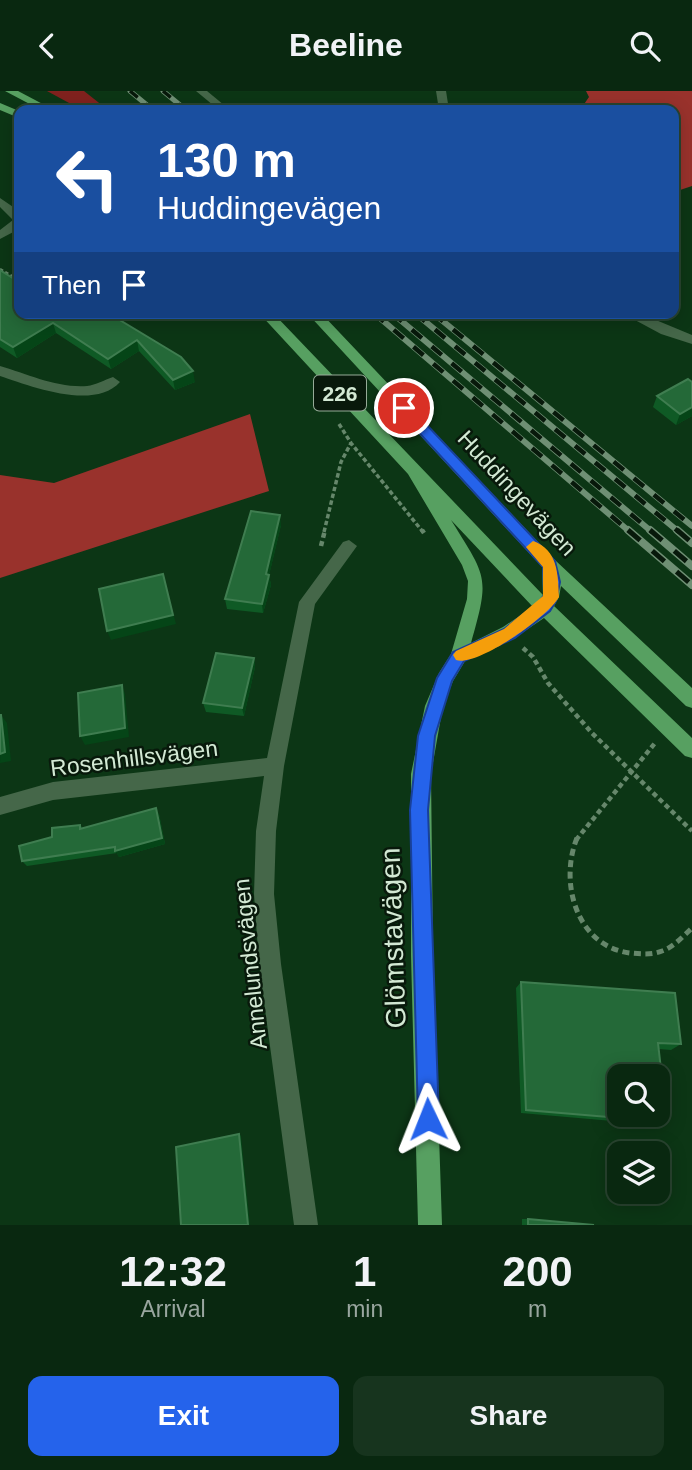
<!DOCTYPE html>
<meta charset="utf-8">
<style>
:root{--surface:#092810;--page:#17341e;--text:#f1f3f6;--muted:#99a69f;--line:#294430;--accent:#2563eb}
body{margin:0;font-family:Arial,sans-serif;background:var(--page);color:var(--text);height:100vh;display:flex;flex-direction:column;font-size:26px;white-space:nowrap}
*{box-sizing:border-box;margin:0}
p{font-size:23px;color:var(--muted)}
.icon{flex:none;width:38px;height:38px;fill:none;stroke:currentColor;stroke-width:2;stroke-linecap:round;stroke-linejoin:round}
.map{position:relative;height:1134px;overflow:hidden}
.sheet{display:flex;flex-direction:column;background:var(--surface);flex:1}
.sheet>*{flex:none}
.top-card{position:absolute;left:14px;top:14px;width:665px;height:214px;border-radius:14px;box-shadow:0 4px 18px #0003,0 0 0 2px var(--line);background:#1a4fa0;color:#fff;overflow:hidden}
.buttons{position:absolute;left:607px;top:973px;display:grid;gap:14px}
.buttons a{display:grid;place-items:center;width:63px;height:63px;border-radius:14px;background:var(--surface);box-shadow:0 4px 18px #0003,0 0 0 2px var(--line);font-size:35px}
.pin{position:absolute;display:grid;place-items:center;width:60px;height:60px;color:#fff;margin:-30px;border:4px solid #fff;border-radius:50%;box-shadow:0 2px 7px #0007}
.me{position:absolute;width:77px;margin:-38px;rotate:358deg;stroke-linejoin:round;filter:drop-shadow(0 0 5px #0008)}
.turn{display:flex;align-items:center;gap:24px;height:147px;padding:0 28px;font-size:32px}
.turn .icon{width:91px;height:91px;stroke-width:2.5}
.turn b{display:block;font-size:49px;line-height:60px}
.then{display:flex;align-items:center;height:66px;padding:0 28px;background:#0003;gap:14px;font-size:26px}
.eta{display:flex;justify-content:space-evenly;align-items:center;height:119px;text-align:center}
.eta b{font-size:42px;font-weight:600;line-height:49px}
.button{display:flex;gap:14px;margin-top:auto;padding:14px 28px}
.button a{flex:1;height:80px;border-radius:14px;background:var(--accent);color:#fff;font-size:28px;font-weight:600;line-height:80px;text-align:center}
.button a+a{background:var(--page);color:var(--text)}
header{display:flex;justify-content:space-between;align-items:center;height:91px;padding:0 28px;background:var(--surface);font-size:32px;font-weight:600}
.map>svg:first-child{display:block}
.green{fill:#81221e}
.forest{fill:#99322c}
.lines{fill:none;stroke-linecap:round;stroke-linejoin:round}
.path-far3{stroke:#66876b;stroke-width:2.5;stroke-dasharray:3.5 2.5;stroke-linecap:butt}
.path-far2{stroke:#66876b;stroke-width:3.5;stroke-dasharray:4.5 2.5;stroke-linecap:butt}
.path-far1{stroke:#66876b;stroke-width:4.5;stroke-dasharray:5 3.5;stroke-linecap:butt}
.path{stroke:#66876b;stroke-width:5;stroke-dasharray:7 4.5;stroke-linecap:butt}
.minor{fill:#456749;fill-rule:evenodd}
.major{fill:#57a061;fill-rule:evenodd}
.rail-far2-casing{stroke:#6f8f74;stroke-width:5}
.rail-far1-casing{stroke:#6f8f74;stroke-width:6}
.rail-casing{stroke:#6f8f74;stroke-width:8}
.rail-far2{stroke:#08190b;stroke-width:3.5;stroke-dasharray:10;stroke-linecap:butt}
.rail-far1{stroke:#08190b;stroke-width:4.5;stroke-dasharray:13;stroke-linecap:butt}
.rail{stroke:#08190b;stroke-width:5;stroke-dasharray:16;stroke-linecap:butt}
.wall{fill:#0f5a25}
.shaded-wall{fill:#054517}
.building{fill:#246938;stroke:#3f7d50;stroke-width:2;fill-rule:evenodd}
.route{fill:#2563eb;stroke:#184099;stroke-width:2}
.slow{fill:#f59e0b}
.labels{text-anchor:middle;dominant-baseline:central;stroke-width:5;stroke-linejoin:round;paint-order:stroke}
.shield{fill:#08190b;stroke:#96ab98;stroke-width:2}
.shield-label{font-size:21px;font-weight:bold;fill:#d3e9d4}
.street-label{font-size:23px;fill:#d3e9d4;stroke:#08190b}
.near-street-label{font-size:28px;fill:#d3e9d4;stroke:#08190b}
</style>
<header><svg class="icon" aria-label="back" viewBox="0 0 24 24"><path d="M15 5l-7 7 7 7"/></svg>Beeline<svg class="icon" aria-label="search" viewBox="0 0 24 24"><circle cx="10" cy="10" r="6"/><path d="M15 15l6 6"/></svg></header>
<div class="map">
<svg width="692" height="1134" viewBox="0 0 692 1134">
<rect width="100%" height="100%" fill="#0c3615"/>
<!-- green -->
<polygon class="green" points="47,0 84,0 108,19 82,19"/>
<!-- forest -->
<g class="forest">
<polygon points="586,0 692,0 692,95 674,101 674,19 580,19 589,6"/>
<polygon points="250,323 269,400 0,487 0,384 54,392"/>
</g>
<g class="lines">
<!-- path-far3 -->
<polyline class="path-far3" points="0,178 19,189"/>
<!-- path-far2 -->
<g class="path-far2">
<polyline points="339,333 351,352 423,441"/>
<polyline points="324,441 341,371 351,352"/>
</g>
<!-- path-far1 -->
<g class="path-far1">
<polyline points="422,439 424,442"/>
<polyline points="321,455 325,439"/>
<polyline points="523,557 533,566 548,592 592,642 692,740"/>
<polyline points="576,749 655,652"/>
</g>
<!-- path -->
<path class="path" d="M577,747C559,791 576,855 630,862C641,863 652,864 662,860C674,856 683,845 692,837"/>
<!-- minor -->
<g class="minor">
<polygon points="196,0 207,0 230,19 219,19"/>
<polygon points="436,0 446,0 449,19 439,19"/>
<polygon points="0,107 19,120 19,138 0,148 0,139 13,129 0,116"/>
<polygon points="622,222 639,222 692,244 692,253 661,243"/>
<path d="M0,275C28,283 56,297 87,295C96,294 104,289 113,286L120,291C94,320 30,295 0,285Z"/>
<polygon points="349,449 357,455 315,513 284,675 276,740 274,803 281,873 318,1134 294,1134 259,873 254,803 256,740 264,685 53,709 0,724 0,706 53,691 267,667 299,511 343,451"/>
</g>
<!-- major -->
<g class="major">
<polygon points="5,0 18,0 54,19 41,19"/>
<polygon points="0,12 19,20 19,27 0,19"/>
<path d="M259,222H273L543,504L542,476L307,222H321L556,470L692,597V617L686,615L561,495L559,506L554,515L692,647V667L685,665L544,527L516,546L465,570L453,590L443,615L431,683L433,864L442,1134H418L411,864V683L425,615L439,582L451,563L467,508L468,490L462,474L408,383ZM451,429L533,516L503,536L471,552C490,485 487,487 451,429Z"/>
</g>
<!-- rail-far2 casing -->
<g class="rail-far2-casing">
<g id="rail-far2">
<polyline points="130,0 153,19"/>
<polyline points="163,0 186,19"/>
</g>
</g>
<!-- rail-far1 casing -->
<g class="rail-far1-casing">
<g id="rail-far1">
<polyline points="374,222 630,441"/>
<polyline points="392,222 652,441"/>
<polyline points="415,222 679,441"/>
<polyline points="433,222 692,435"/>
</g>
</g>
<!-- rail casing -->
<g class="rail-casing">
<g id="rail">
<polyline points="628,439 692,494"/>
<polyline points="650,439 692,475"/>
<polyline points="677,439 692,452"/>
</g>
</g>
<!-- rail-far2 -->
<use href="#rail-far2" class="rail-far2"/>
<!-- rail-far1 -->
<use href="#rail-far1" class="rail-far1"/>
<!-- rail -->
<use href="#rail" class="rail"/>
</g>
<!-- wall -->
<g class="wall">
<polygon points="0,179 19,222 108,222 195,291 175,299 139,260 111,278 56,242 17,267 0,256"/>
<polygon points="692,291 692,325 676,334 653,316 657,305"/>
<polygon points="281,434 269,484 271,494 263,522 227,518 225,508"/>
<polygon points="254,567 255,576 244,625 206,621 203,612"/>
<polygon points="159,723 165,753 119,766 117,762 27,775 22,770 80,734 83,737"/>
<polygon points="521,891 681,953 671,959 659,958 667,1031 658,1034 521,1022 516,897"/>
<polygon points="522,1128 528,1128 594,1134 522,1134"/>
</g>
<!-- shaded-wall -->
<g class="shaded-wall">
<polygon points="53,232 56,242 17,267 13,256"/>
<polygon points="137,249 139,260 111,278 108,268"/>
<polygon points="193,280 195,291 175,299 173,289"/>
<polygon points="692,316 692,325 676,334 680,323"/>
<polygon points="280,424 281,434 267,493 266,483"/>
<polygon points="163,483 176,533 111,549 107,540"/>
<polygon points="269,484 271,494 263,522 262,513"/>
<polygon points="254,567 255,576 244,625 242,617"/>
<polygon points="122,594 125,603 129,646 85,654 80,645"/>
<polygon points="1,624 7,632 11,670 0,672"/>
<polygon points="156,717 159,723 165,753 119,766 115,760"/>
<polygon points="239,1043 241,1045 250,1134 248,1134"/>
</g>
<!-- building -->
<g class="building">
<polygon points="0,179 19,191 19,222 108,222 181,266 193,280 173,289 137,249 108,268 53,232 13,256 0,248"/>
<polygon points="688,288 692,291 692,316 680,323 657,305"/>
<polygon points="251,420 280,424 266,483 269,484 262,513 225,508"/>
<polygon points="163,483 173,524 107,540 99,498"/>
<polygon points="216,562 254,567 242,617 203,612"/>
<polygon points="122,594 125,637 80,645 78,602"/>
<polygon points="0,624 1,624 5,661 0,663"/>
<polygon points="156,717 162,747 115,760 115,756 22,770 19,755 52,746 52,737 80,734 80,738"/>
<path d="M521,891L675,902L681,953L658,952L667,1031L526,1019ZM620,985H658V1024H620Z"/>
<polygon points="239,1043 248,1134 181,1134 176,1056"/>
<polygon points="528,1128 594,1134 528,1134"/>
</g>
<!-- route -->
<polygon class="route" points="404,313 408,314 555,470 560,491 556,510 550,520 515,547 464,570 452,590 435,645 428,719 439,1028 436,1036 428,1039 421,1036 418,1028 410,719 418,645 437,587 453,561 504,538 539,511 544,504 543,476 399,320 399,314"/>
<!-- slow -->
<path class="slow" d="M533,450C558,459 558,483 559,506C548,526 477,576 456,569L453,564L456,560L504,538L543,505V476L526,456Z"/>
<g class="labels">
<!-- shield labels -->
<rect class="shield" x="314" y="284.5" width="52" height="35" rx="5"/>
<g class="shield-label">
<text x="340" y="302">226</text>
</g>
<!-- street labels -->
<g class="street-label">
<text transform="translate(517 402) rotate(47)">Huddingevägen</text>
<text transform="translate(134 667) rotate(-7)">Rosenhillsvägen</text>
<text transform="translate(250 873) rotate(-96)">Annelundsvägen</text>
</g>
<!-- near-street labels -->
<g class="near-street-label">
<text transform="translate(393 847) rotate(-92)">Glömstavägen</text>
</g>
</g>
</svg>
<div class="buttons">
<a><svg class="icon" aria-label="search" viewBox="0 0 24 24"><circle cx="10" cy="10" r="6"/><path d="M15 15l6 6"/></svg></a>
<a><svg class="icon" aria-label="layers" viewBox="0 0 24 24"><path d="M12 4l9 5-9 5-9-5zM3 14l9 5 9-5"/></svg></a>
</div>
<div class="pin" style="left:404px;top:317px;background:#d93025"><svg class="icon" aria-label="arrive" viewBox="0 0 24 24"><path d="M6 21V4h12l-3 4 3 4H6"/></svg></div>
<svg class="me" style="left:428px;top:1028px" viewBox="-20 -20 40 40"><path d="M0-17L14 15 0 8-14 15z" fill="#2563eb" stroke="#fff" stroke-width="4"/></svg>
<div class="top-card">
<div class="turn"><svg class="icon" aria-label="left" viewBox="0 0 24 24"><path d="M17 20v-9H6M10 6l-5 5 5 5"/></svg><div><b>130 m</b>Huddingevägen</div></div>
<div class="then">Then<svg class="icon" aria-label="arrive" viewBox="0 0 24 24"><path d="M6 21V4h12l-3 4 3 4H6"/></svg></div>
</div>
</div>
<section class="sheet">
<div class="eta">
<div><b>12:32</b><p>Arrival</p></div>
<div><b>1</b><p>min</p></div>
<div><b>200</b><p>m</p></div>
</div>
<div class="button"><a>Exit</a><a>Share</a></div>
</section>
